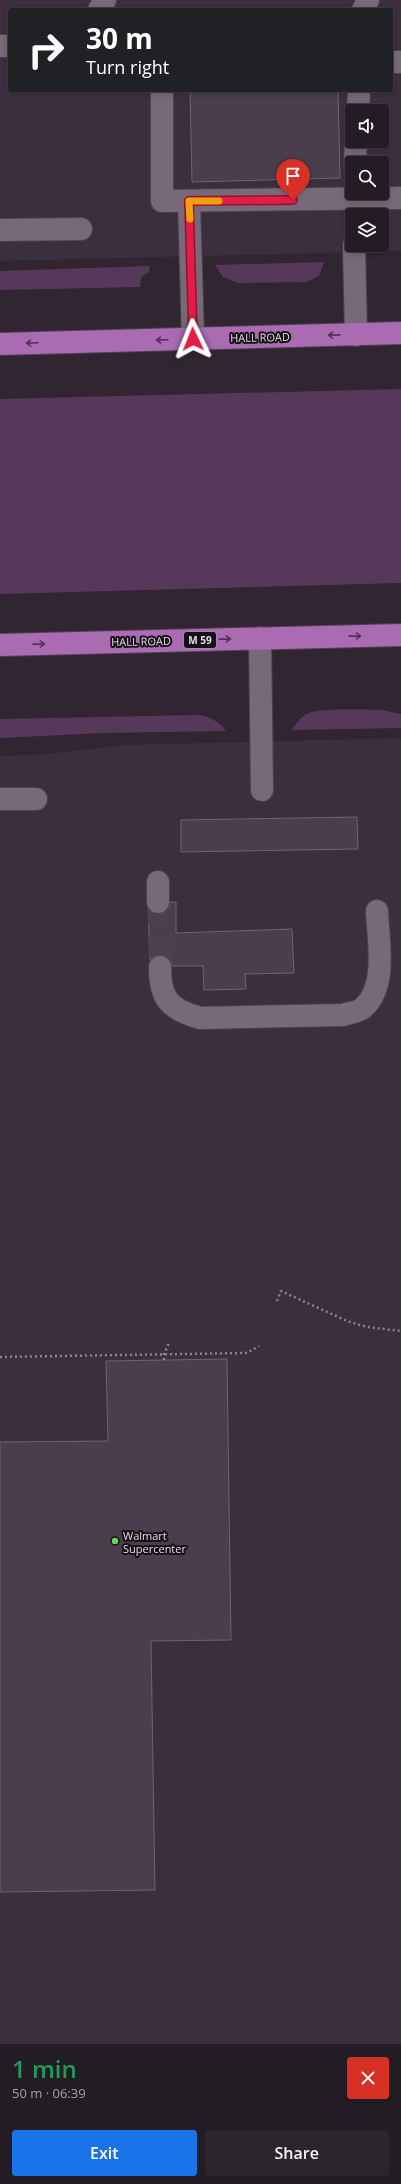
<!DOCTYPE html>
<meta charset="utf-8">
<style>
:root{--surface:#241c25;--page:#2c252d;--text:#f1f3f6;--muted:#a3a1a7;--line:#413a42;--accent:#1a73e8}
body{margin:0;font-family:"Open Sans",sans-serif;background:var(--page);color:var(--text);height:100vh;display:flex;flex-direction:column;font-size:15px;white-space:nowrap}
*{box-sizing:border-box;margin:0}
p{font-size:13px;color:var(--muted)}
.icon{flex:none;width:22px;height:22px;fill:none;stroke:currentColor;stroke-width:2;stroke-linecap:round;stroke-linejoin:round}
.map{position:relative;height:2044px;overflow:hidden}
.panel{display:flex;flex-direction:column;background:var(--surface);flex:1}
.panel>*{flex:none}
.hud{position:absolute;left:8px;top:8px;width:385px;height:84px;border-radius:4px;box-shadow:0 2px 6px #0003,0 0 0 1px var(--line);background:#202124;color:#fff;overflow:hidden}
.buttons{position:absolute;left:345px;top:104px;display:grid;gap:8px}
.buttons a{display:grid;place-items:center;width:44px;height:44px;border-radius:4px;background:var(--surface);box-shadow:0 2px 6px #0003,0 0 0 1px var(--line);font-size:20px}
.pin{position:absolute;display:grid;place-items:center;width:34px;height:34px;color:#fff;margin:-41px -17px;border-radius:50% 50% 50% 0;rotate:-45deg;box-shadow:0 0 4px #0007}
.pin .icon{rotate:45deg}
.me{position:absolute;width:44px;margin:-22px;rotate:358deg;stroke-linejoin:round;filter:drop-shadow(0 0 3px #0008)}
.turn{display:flex;align-items:center;gap:14px;height:84px;padding:0 12px;font-size:18px}
.turn .icon{width:52px;height:52px;stroke-width:2.5}
.turn b{display:block;font-size:28px;line-height:34px}
.round{display:grid;place-items:center;flex:none;width:42px;height:42px;border-radius:4px;background:var(--page)}
.headline{display:flex;align-items:center;justify-content:space-between;height:68px;padding:0 12px}
h1{font-size:24px;font-weight:600;line-height:30px;color:#1e9e55}
.action{display:flex;gap:8px;margin-top:auto;padding:8px 12px}
.action a{flex:1;height:46px;border-radius:4px;background:var(--accent);color:#fff;font-size:16px;font-weight:600;line-height:46px;text-align:center}
.action a+a{background:var(--page);color:var(--text)}
.map>svg:first-child{display:block}
.built{fill:#3c2e3e;fill-rule:evenodd}
.green{fill:#56395a}
.building{fill:#4a3e4c;stroke:#706371}
.lines{fill:none;stroke-linecap:round;stroke-linejoin:round}
.minor-tunnel{stroke:#4b404c;stroke-width:22;stroke-dasharray:22 11;stroke-linecap:butt}
.minor-casing{stroke:#4c444e;stroke-width:24}
.highway-casing{stroke:#4c444e;stroke-width:24}
.path{stroke:#8d848e;stroke-width:2.5;stroke-dasharray:2 3;stroke-linecap:butt}
.minor{stroke:#776a78;stroke-width:22}
.highway{stroke:#aa6bb2;stroke-width:22}
.oneway{stroke:#513454}
.route-casing{stroke:#92132f;stroke-width:10}
.route{stroke:#e11d48;stroke-width:7}
.slow{stroke:#f59e0b;stroke-width:7}
.poi-dot{fill:#69d464;stroke:#151015;stroke-width:1.5}
.labels{text-anchor:middle;dominant-baseline:central;stroke-width:4;stroke-linejoin:round;paint-order:stroke}
.shield{fill:#151015;stroke:#a69fa7;stroke-width:1}
.shield-label{font-size:10px;font-weight:bold;fill:#e4dce5}
.street-label{font-size:11px;fill:#e4dce5;stroke:#151015}
.poi-label{font-size:11px;fill:#e4dce5;stroke:#151015;text-anchor:start}
</style>
<div class="map">
<svg width="401" height="2044" viewBox="0 0 401 2044">
<rect width="100%" height="100%" fill="#302531"/>
<!-- built -->
<g class="built">
<path d="M0,0H401V251L0,261ZM10,10H391V90H10ZM352,111H382V141H352ZM352,163H382V193H352ZM352,215H382V245H352Z"/>
<polygon points="401,738 401,2044 0,2044 0,756 48,754 123,745"/>
</g>
<!-- green -->
<g class="green">
<polygon points="324,262 319,276 307,282 238,283 223,277 215,265"/>
<polygon points="150,266 149,272 141,277 140,287 0,290 0,271"/>
<polygon points="401,389 401,583 0,594 0,399"/>
<path d="M382,710L401,714V728L292,730C296,724 300,717 307,714C322,707 363,710 382,710Z"/>
<path d="M198,715C211,717 218,721 226,731L103,733L0,738V719Z"/>
</g>
<!-- building -->
<g class="building">
<polygon points="190,90 338,90 340,178 192,182"/>
<polygon points="357,817 358,849 181,852 181,820"/>
<polygon points="170,902 176,902 176,933 292,929 294,973 245,974 246,989 204,990 203,966 172,966 170,960 160,955 154,956 150,960 148,909 158,914 164,913 169,909"/>
<polygon points="227,1359 231,1640 151,1641 155,1890 0,1892 0,1442 108,1441 106,1361"/>
</g>
<g class="lines">
<!-- minor-tunnel -->
<polyline class="minor-tunnel" points="158,902 160,967"/>
<!-- minor casing -->
<g class="minor-casing">
<g id="minor">
<polyline points="99,10 105,0"/>
<polyline points="363,10 368,0"/>
<polyline points="0,46 10,46"/>
<polyline points="391,62 401,62"/>
<polyline points="162,90 162,201 401,198"/>
<polyline points="358,111 359,90"/>
<polyline points="355,163 356,141"/>
<polyline points="189,201 193,339"/>
<polyline points="0,230 81,229"/>
<polyline points="354,245 356,335"/>
<polyline points="260,638 262,790"/>
<polyline points="0,799 36,799"/>
<polyline points="158,882 158,902"/>
<path d="M160,967C160,999 169,1009 200,1018L343,1015C349,1013 359,1012 363,1008C388,986 378,941 377,911"/>
</g>
</g>
<!-- highway casing -->
<g class="highway-casing">
<g id="highway">
<polyline points="0,344 401,333"/>
<polyline points="0,645 401,635"/>
</g>
</g>
<!-- path -->
<g class="path">
<polyline points="277,1301 281,1291 347,1321 367,1327 401,1331"/>
<polyline points="0,1357 247,1353 259,1346"/>
<polyline points="164,1360 164,1354 169,1343"/>
</g>
<!-- minor -->
<use href="#minor" class="minor"/>
<!-- highway -->
<use href="#highway" class="highway"/>
</g>
<!-- one-way arrows -->
<defs><path id="oneway-shaft" d="M-6 0H5M1.5-3L5.5 0L1.5 3" fill="none" stroke-width="1.6" stroke-linecap="round" stroke-linejoin="round"/></defs>
<g class="oneway">
<use href="#oneway-shaft" transform="translate(334 335) rotate(179)"/>
<use href="#oneway-shaft" transform="translate(162 340) rotate(178)"/>
<use href="#oneway-shaft" transform="translate(32 343) rotate(178)"/>
<use href="#oneway-shaft" transform="translate(355 636) rotate(-1)"/>
<use href="#oneway-shaft" transform="translate(225 639) rotate(-1)"/>
<use href="#oneway-shaft" transform="translate(39 644) rotate(-1)"/>
</g>
<g class="lines">
<!-- route casing -->
<g class="route-casing">
<polyline id="route" points="193,339 189,201 293,200"/>
</g>
<!-- route -->
<use href="#route" class="route"/>
<!-- slow -->
<polyline class="slow" points="190,219 189,201 219,201"/>
</g>
<!-- markers -->
<circle class="poi-dot" cx="115" cy="1541" r="4"/>
<g class="labels">
<!-- shield labels -->
<rect class="shield" x="184" y="632" width="32" height="16" rx="3"/>
<g class="shield-label">
<text x="200" y="640">M 59</text>
</g>
<!-- street labels -->
<g class="street-label">
<text transform="translate(260 337) rotate(-1)">HALL ROAD</text>
<text transform="translate(141 641) rotate(-1)">HALL ROAD</text>
</g>
<!-- poi labels -->
<g class="poi-label">
<text x="123" y="1535">Walmart<tspan x="123" dy="13">Supercenter</tspan></text>
</g>
</g>
</svg>
<div class="buttons">
<a><svg class="icon" aria-label="sound" viewBox="0 0 24 24"><path d="M4 9h4l5-4v14l-5-4H4zM17 9q2 3 0 6"/></svg></a>
<a><svg class="icon" aria-label="search" viewBox="0 0 24 24"><circle cx="10" cy="10" r="6"/><path d="M15 15l6 6"/></svg></a>
<a><svg class="icon" aria-label="layers" viewBox="0 0 24 24"><path d="M12 4l9 5-9 5-9-5zM3 14l9 5 9-5"/></svg></a>
</div>
<div class="pin" style="left:293px;top:200px;background:#d93025"><svg class="icon" aria-label="arrive" viewBox="0 0 24 24"><path d="M6 21V4h12l-3 4 3 4H6"/></svg></div>
<svg class="me" style="left:193px;top:339px" viewBox="-20 -20 40 40"><path d="M0-17L14 15 0 8-14 15z" fill="#e11d48" stroke="#fff" stroke-width="4"/></svg>
<div class="hud">
<div class="turn"><svg class="icon" aria-label="right" viewBox="0 0 24 24"><path d="M7 20v-9h11M14 6l5 5-5 5"/></svg><div><b>30 m</b>Turn right</div></div>
</div>
</div>
<section class="panel">
<div class="headline"><div><h1>1 min</h1><p>50 m · 06:39</p></div><a class="round" style="background:#d93025;color:#fff"><svg class="icon" aria-label="close" viewBox="0 0 24 24"><path d="M6 6l12 12M18 6L6 18"/></svg></a></div>
<div class="action"><a>Exit</a><a>Share</a></div>
</section>
